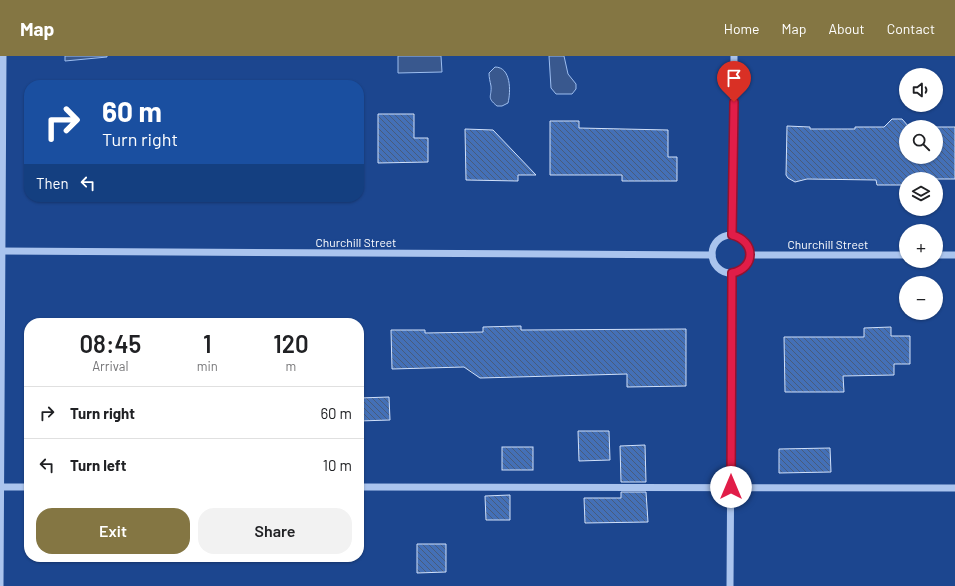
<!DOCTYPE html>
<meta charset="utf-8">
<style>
:root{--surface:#fff;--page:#f2f2f2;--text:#202124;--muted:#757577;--line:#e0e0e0;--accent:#847643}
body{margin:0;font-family:Barlow,sans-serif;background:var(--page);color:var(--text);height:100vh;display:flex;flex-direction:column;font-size:15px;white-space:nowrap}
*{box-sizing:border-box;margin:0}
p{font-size:13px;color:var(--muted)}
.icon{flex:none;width:22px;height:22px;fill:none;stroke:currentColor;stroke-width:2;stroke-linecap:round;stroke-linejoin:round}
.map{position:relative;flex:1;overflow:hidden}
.drawer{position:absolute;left:24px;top:262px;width:340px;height:244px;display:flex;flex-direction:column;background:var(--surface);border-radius:16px;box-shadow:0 1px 3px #0004}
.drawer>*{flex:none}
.banner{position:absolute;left:24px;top:24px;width:340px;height:122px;border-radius:16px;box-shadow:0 1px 3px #0004;background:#1a4fa0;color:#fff;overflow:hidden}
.fabs{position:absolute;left:899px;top:12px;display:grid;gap:8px}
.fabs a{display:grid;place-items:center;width:44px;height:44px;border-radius:50%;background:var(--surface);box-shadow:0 1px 3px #0004;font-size:20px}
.pin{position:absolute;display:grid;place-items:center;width:34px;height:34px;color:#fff;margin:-41px -17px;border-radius:50% 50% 50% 0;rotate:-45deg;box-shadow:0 0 4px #0007}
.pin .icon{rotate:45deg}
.me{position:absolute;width:44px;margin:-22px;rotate:0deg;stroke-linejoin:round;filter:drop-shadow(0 0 3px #0008)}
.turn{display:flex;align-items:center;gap:14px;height:84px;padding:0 12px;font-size:18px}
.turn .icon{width:52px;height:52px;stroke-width:2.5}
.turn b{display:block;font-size:28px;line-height:34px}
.then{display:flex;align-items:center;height:38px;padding:0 12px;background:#0003;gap:8px;font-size:15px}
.eta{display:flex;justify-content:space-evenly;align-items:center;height:68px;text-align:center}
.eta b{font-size:24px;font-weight:600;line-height:28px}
.action{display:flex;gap:8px;margin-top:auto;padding:8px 12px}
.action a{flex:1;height:46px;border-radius:16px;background:var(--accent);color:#fff;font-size:16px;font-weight:600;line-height:46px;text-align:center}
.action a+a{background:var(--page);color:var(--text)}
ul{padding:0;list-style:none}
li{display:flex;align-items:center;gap:12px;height:52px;padding:0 12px;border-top:1px solid var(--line)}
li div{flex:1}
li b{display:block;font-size:15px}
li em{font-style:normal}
header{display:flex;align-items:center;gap:24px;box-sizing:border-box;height:56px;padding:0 20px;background:var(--accent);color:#fff}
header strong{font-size:19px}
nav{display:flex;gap:22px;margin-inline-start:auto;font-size:14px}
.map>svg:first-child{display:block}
.water{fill:#39588e;stroke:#9dbef0}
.building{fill:url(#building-back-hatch);stroke:#d0e0fa}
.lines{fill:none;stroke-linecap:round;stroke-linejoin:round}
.minor{stroke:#aac4ee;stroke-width:7}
.route-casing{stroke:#92132f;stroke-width:10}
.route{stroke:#e11d48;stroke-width:7}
.labels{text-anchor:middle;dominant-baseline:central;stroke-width:4;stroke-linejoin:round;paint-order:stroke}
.street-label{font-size:12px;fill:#fff;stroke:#1c468f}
</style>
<header>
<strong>Map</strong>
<nav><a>Home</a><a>Map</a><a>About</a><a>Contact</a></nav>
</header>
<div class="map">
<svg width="955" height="530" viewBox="0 0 955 530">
<defs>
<pattern id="building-back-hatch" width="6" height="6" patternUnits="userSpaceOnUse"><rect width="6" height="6" fill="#4470b7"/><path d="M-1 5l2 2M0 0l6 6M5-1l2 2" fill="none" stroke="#485c7c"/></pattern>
</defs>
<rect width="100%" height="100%" fill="#1c468f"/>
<!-- water -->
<g class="water">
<polygon points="65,0 107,0 107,1 65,5"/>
<polygon points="398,0 441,0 442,16 398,17"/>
<polygon points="549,0 564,0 568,18 576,28 576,33 572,38 556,38 551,32"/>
<path d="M495,11C511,11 511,35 508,47L502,50H497C486,41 492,41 491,30C490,25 489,22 489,17Z"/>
</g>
<!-- building -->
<g class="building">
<polygon points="378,58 414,58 414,82 428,82 428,106 378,107"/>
<polygon points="892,63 902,63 909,71 929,71 906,71 906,101 936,101 936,71 955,71 955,123 906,123 906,129 877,129 876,124 807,123 795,126 788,122 786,119 787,70 810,71 810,73 855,73 855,71 884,71"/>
<polygon points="550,65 579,65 579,72 668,74 668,101 677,101 677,125 622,125 622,119 550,119"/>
<polygon points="465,73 493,74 536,119 518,119 518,125 466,124"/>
<polygon points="521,270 521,274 686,273 686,330 627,331 627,318 480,322 464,311 392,313 391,274 425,274 425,277 483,276 483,271"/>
<polygon points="891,271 891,280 910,280 910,308 894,308 894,319 843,320 844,336 785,336 784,281 864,281 864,272"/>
<polygon points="389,341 390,364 359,365 359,342"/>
<polygon points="578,375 609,375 610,404 579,405"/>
<polygon points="645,389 646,426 621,426 620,390"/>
<rect x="502" y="391" width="31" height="23"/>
<polygon points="830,392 831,416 779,417 779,393"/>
<polygon points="621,436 646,436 648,466 585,467 584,442 621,442"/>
<polygon points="510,439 510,464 486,464 485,440"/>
<polygon points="417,488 446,488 446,516 417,517"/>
</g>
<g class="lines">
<!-- minor -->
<g class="minor">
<polyline points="733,179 734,0"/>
<circle cx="731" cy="198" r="19"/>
<polyline points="0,195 712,199"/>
<polyline points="750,199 906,199"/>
<polyline points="936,199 955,199"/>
<polyline points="0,431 29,431"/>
<polyline points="359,431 955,432"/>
<polyline points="0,530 3,0"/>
<polyline points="730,530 732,217"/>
</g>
</g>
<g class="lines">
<!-- route casing -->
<g class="route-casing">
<path id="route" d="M731,431L732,217C756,212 756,185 732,179L734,46"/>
</g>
<!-- route -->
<use href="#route" class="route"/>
</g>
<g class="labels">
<!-- street labels -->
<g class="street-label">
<text x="356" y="186">Churchill Street</text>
<text x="828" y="188">Churchill Street</text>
</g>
</g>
</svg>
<div class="fabs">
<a><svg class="icon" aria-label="sound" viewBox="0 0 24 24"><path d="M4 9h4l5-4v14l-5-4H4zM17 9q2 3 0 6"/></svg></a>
<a><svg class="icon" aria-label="search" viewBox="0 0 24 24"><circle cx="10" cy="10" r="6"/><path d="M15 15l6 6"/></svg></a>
<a><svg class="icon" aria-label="layers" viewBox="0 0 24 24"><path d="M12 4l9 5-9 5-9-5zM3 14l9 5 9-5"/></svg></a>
<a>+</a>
<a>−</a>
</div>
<div class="pin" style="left:734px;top:46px;background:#d93025"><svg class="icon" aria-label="arrive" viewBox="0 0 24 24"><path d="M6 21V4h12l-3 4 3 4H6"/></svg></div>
<svg class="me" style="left:731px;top:431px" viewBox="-20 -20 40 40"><circle r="19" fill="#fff"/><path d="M0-13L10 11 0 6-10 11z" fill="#e11d48"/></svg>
<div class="banner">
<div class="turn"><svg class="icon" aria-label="right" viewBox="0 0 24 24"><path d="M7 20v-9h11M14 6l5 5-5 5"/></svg><div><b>60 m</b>Turn right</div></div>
<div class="then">Then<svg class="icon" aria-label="left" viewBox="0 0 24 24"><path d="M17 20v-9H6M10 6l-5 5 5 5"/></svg></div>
</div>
<section class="drawer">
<div class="eta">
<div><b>08:45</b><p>Arrival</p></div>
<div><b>1</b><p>min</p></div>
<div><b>120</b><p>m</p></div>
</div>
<ul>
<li><svg class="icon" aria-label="right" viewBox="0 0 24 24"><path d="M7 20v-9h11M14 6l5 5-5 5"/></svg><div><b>Turn right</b></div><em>60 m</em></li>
<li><svg class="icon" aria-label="left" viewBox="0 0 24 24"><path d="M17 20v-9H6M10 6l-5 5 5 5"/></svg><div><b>Turn left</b></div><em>10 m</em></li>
</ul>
<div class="action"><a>Exit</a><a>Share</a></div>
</section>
</div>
